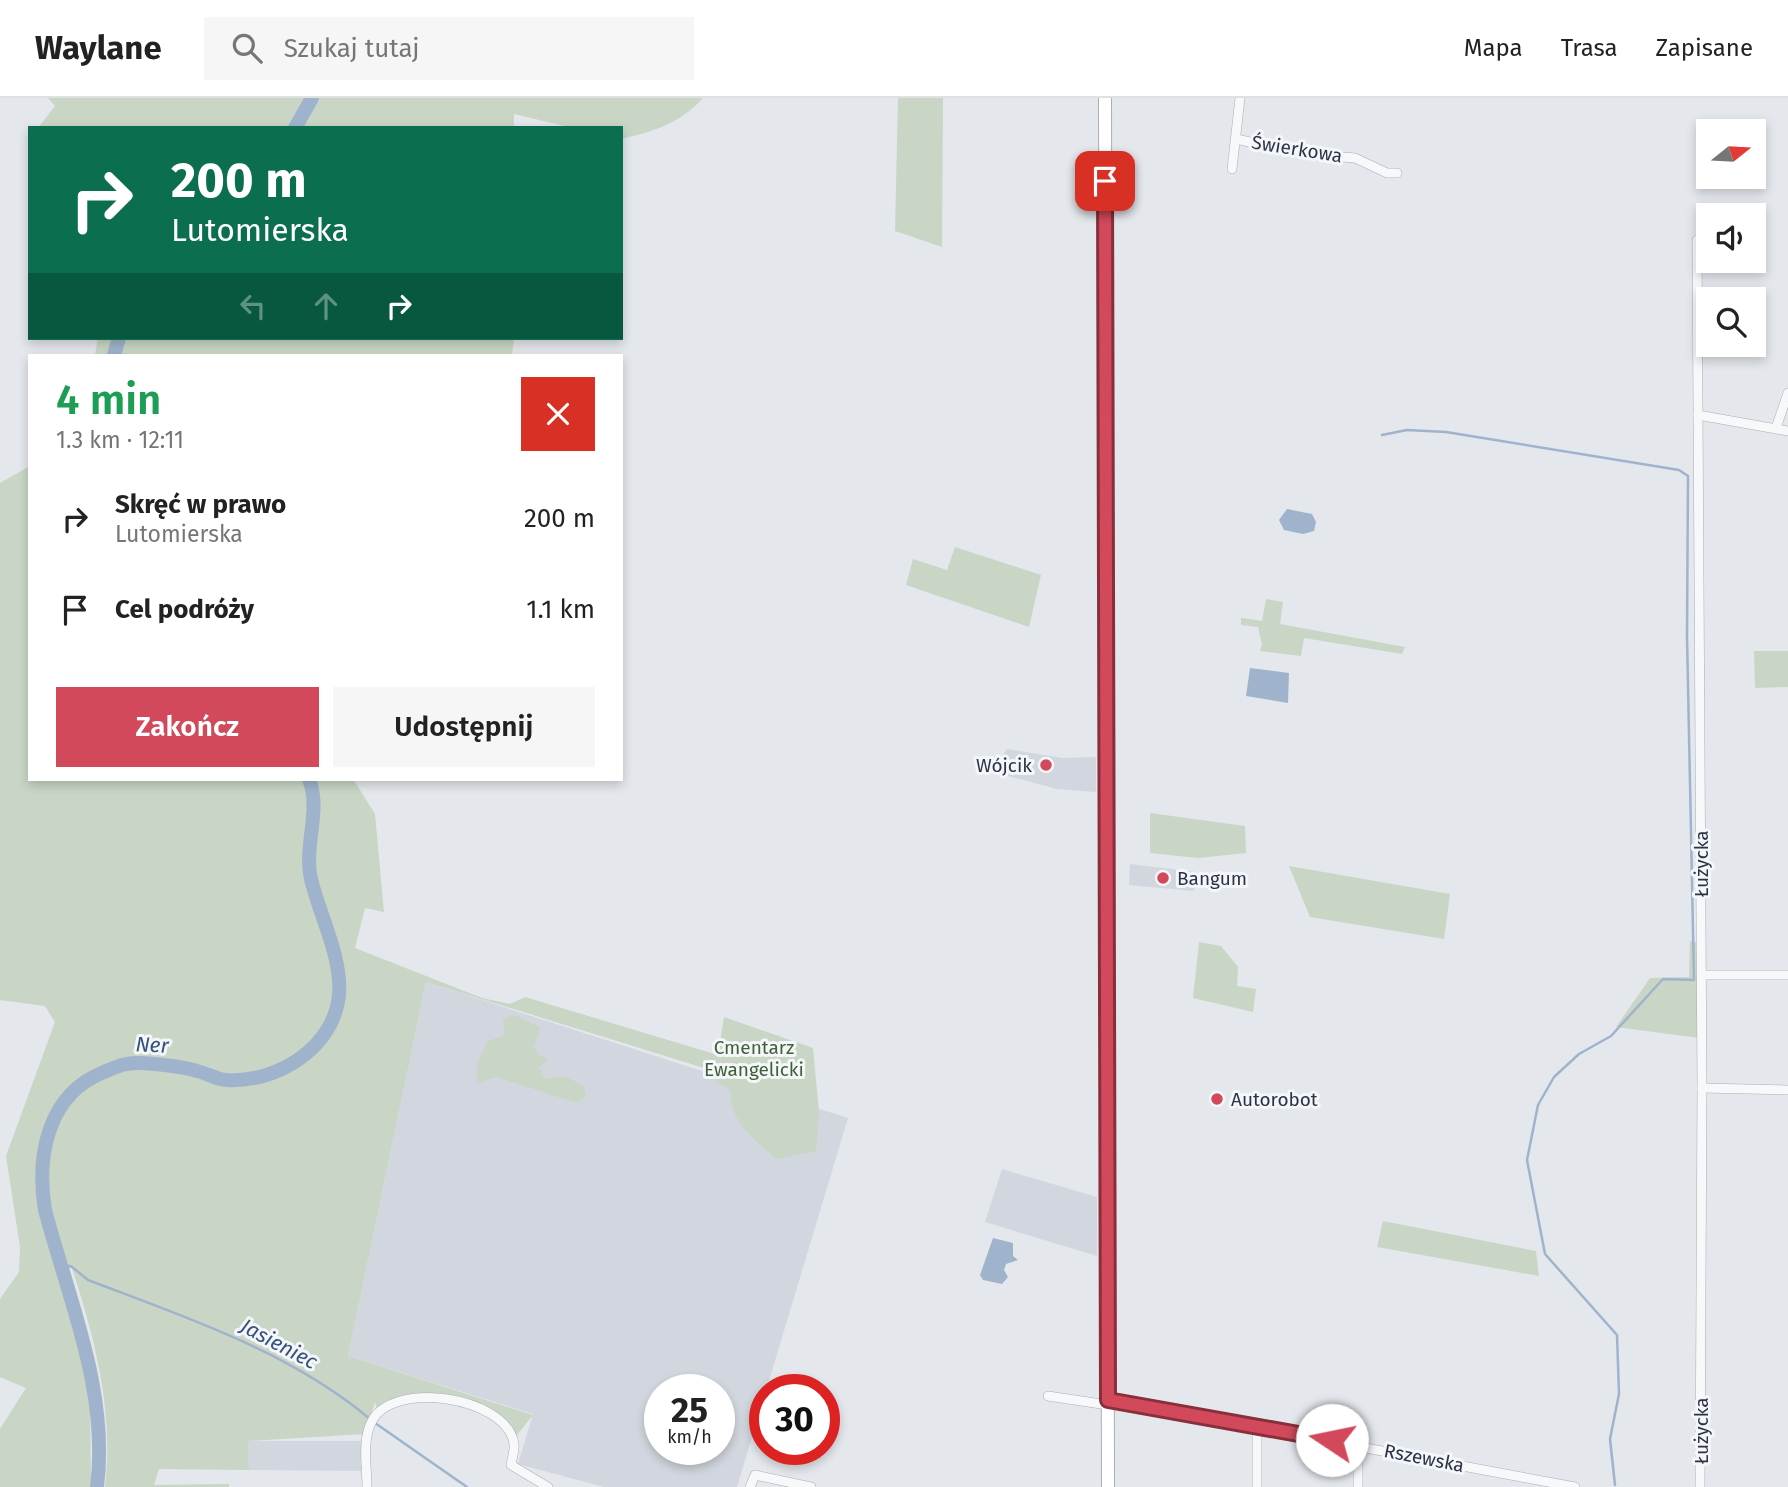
<!DOCTYPE html>
<html lang="pl">
<meta charset="utf-8">
<style>
:root{--surface:#fff;--page:#f6f6f6;--text:#222;--muted:#767676;--line:#e0e0e0;--accent:#d1495b}
body{margin:0;font-family:"Fira Sans",sans-serif;background:var(--page);color:var(--text);height:100vh;display:flex;flex-direction:column;font-size:26px;white-space:nowrap}
*{box-sizing:border-box;margin:0}
p{font-size:23px;color:var(--muted)}
.icon{flex:none;width:38px;height:38px;fill:none;stroke:currentColor;stroke-width:2;stroke-linecap:round;stroke-linejoin:round}
.map{position:relative;flex:1;overflow:hidden}
.panel{position:absolute;left:28px;top:256px;width:595px;height:427px;display:flex;flex-direction:column;background:var(--surface);border-radius:0px;box-shadow:0 4px 10px #0003}
.panel>*{flex:none}
.guide{position:absolute;left:28px;top:28px;width:595px;height:214px;border-radius:0px;box-shadow:0 4px 10px #0003;background:#0b6e4f;color:#fff;overflow:hidden}
.needle{width:46px;rotate:72deg}
.fabs{position:absolute;left:1696px;top:21px;display:grid;gap:14px}
.fabs a{display:grid;place-items:center;width:70px;height:70px;border-radius:0px;background:var(--surface);box-shadow:0 4px 10px #0003;font-size:35px}
.speed{position:absolute;left:644px;top:1276px;display:flex;gap:14px;font-size:35px;font-weight:700;text-align:center}
.speed>*{display:grid;place-content:center;width:91px;height:91px;border-radius:50%;background:var(--surface);box-shadow:0 4px 10px #0003;line-height:1}
.speed small{font-size:18px;font-weight:400}
.speed .limit{border:10px solid #d22;background:#fff;color:#111}
.pin{position:absolute;display:grid;place-items:center;width:60px;height:60px;color:#fff;margin:-30px;border-radius:14px;box-shadow:0 4px 10px #0006}
.me{position:absolute;width:77px;margin:-38px;rotate:281deg;stroke-linejoin:round;filter:drop-shadow(0 0 5px #0008)}
.turn{display:flex;align-items:center;gap:24px;height:147px;padding:0 28px;font-size:32px}
.turn .icon{width:91px;height:91px;stroke-width:2.5}
.turn b{display:block;font-size:49px;line-height:60px}
.lanes{display:flex;align-items:center;height:66px;padding:0 28px;background:#0003;justify-content:center;gap:35px;direction:ltr}
.lanes .off{opacity:.35}
.round{display:grid;place-items:center;flex:none;width:74px;height:74px;border-radius:0px;background:var(--page)}
.summary{display:flex;align-items:center;justify-content:space-between;height:119px;padding:0 28px}
h1{font-size:42px;font-weight:600;line-height:52px;color:#1e9e55}
.cta{display:flex;gap:14px;margin-top:auto;padding:14px 28px}
.cta a{flex:1;height:80px;border-radius:0px;background:var(--accent);color:#fff;font-size:28px;font-weight:600;line-height:80px;text-align:center}
.cta a+a{background:var(--page);color:var(--text)}
ul{padding:0;list-style:none}
li{display:flex;align-items:center;gap:21px;height:91px;padding:0 28px}
li div{flex:1}
li b{display:block;font-size:26px}
li em{font-style:normal}
header{display:flex;align-items:center;gap:42px;box-sizing:border-box;height:98px;padding:0 35px;background:var(--surface);border-bottom:2px solid var(--line)}
header strong{font-size:33px}
nav{display:flex;gap:38px;margin-inline-start:auto;font-size:24px}
.search{width:490px;height:63px;background:var(--page);display:flex;align-items:center;gap:18px;box-sizing:border-box;padding:0 24px;border-radius:0px;color:var(--muted);font-size:26px}
.map>svg:first-child{display:block}
.built{fill:#d2d6de;fill-rule:evenodd}
.green{fill:#c9d6c5}
.water{fill:#9fb4cc}
.lines{fill:none;stroke-linecap:round;stroke-linejoin:round}
.stream{stroke:#9fb4cc;stroke-width:2.5}
.river{stroke:#9fb4cc;stroke-width:14}
.minor-casing{stroke:#a9aeb7;stroke-width:10}
.secondary-casing{stroke:#a9aeb7;stroke-width:14}
.minor{stroke:#f7f8fa;stroke-width:9}
.secondary{stroke:#fff;stroke-width:12}
.route-casing{stroke:#882f3b;stroke-width:18}
.route{stroke:#d1495b;stroke-width:12}
.poi-dot{fill:#d1495b;stroke:#f4f6f9;stroke-width:2.5}
.labels{text-anchor:middle;dominant-baseline:central;stroke-width:6;stroke-linejoin:round;paint-order:stroke}
.street-label{font-size:19px;fill:#2b3445;stroke:#f4f6f9}
.poi-label{font-size:19px;fill:#2b3445;stroke:#f4f6f9;text-anchor:start}
.park-label{font-size:19px;fill:#3f6138;stroke:#f4f6f9}
.water-label{font-size:21px;font-style:italic;fill:#34527a;stroke:#f4f6f9}
</style>
<header>
<strong>Waylane</strong>
<div class="search"><svg class="icon" aria-label="search" viewBox="0 0 24 24"><circle cx="10" cy="10" r="6"/><path d="M15 15l6 6"/></svg>Szukaj tutaj</div>
<nav><a>Mapa</a><a>Trasa</a><a>Zapisane</a></nav>
</header>
<div class="map">
<svg width="1788" height="1389" viewBox="0 0 1788 1389">
<rect width="100%" height="100%" fill="#e4e7ec"/>
<!-- built -->
<g class="built">
<polygon points="1007,651 1062,660 1096,659 1096,694 1057,691 993,674"/>
<polygon points="1130,766 1196,774 1194,793 1129,787"/>
<path d="M426,884L848,1020L737,1389H604L518,1366L533,1316L348,1258ZM660,1292H719V1351H660Z"/>
<polygon points="1002,1071 1097,1099 1097,1158 985,1124"/>
<polygon points="248,1343 362,1343 362,1373 249,1372"/>
</g>
<!-- green -->
<g class="green">
<path d="M48,0H703C679,26 655,33 621,41V30H573L514,16V30H38L55,8Z"/>
<polygon points="898,0 943,0 942,149 895,133"/>
<polygon points="98,240 514,240 512,257 95,257"/>
<path d="M30,368V681H353L375,716L384,814L365,810L355,850L482,900L510,906L525,899L718,957L724,919L813,950L819,1014L816,1053L776,1061C753,1040 730,1025 731,993L716,983L717,974L426,884L348,1258L533,1317L513,1342L484,1309L407,1301L378,1315L375,1304L365,1336L248,1343L249,1372L159,1371L154,1387L229,1386V1389H105C114,1313 95,1242 72,1170C70,1164 57,1157 52,1153L90,1297L91,1389H0V1331L26,1290L0,1279V1201L19,1174L20,1149L6,1058L55,924L45,908L0,902V385Z"/>
<polygon points="955,449 1041,477 1029,529 906,487 913,461 947,472"/>
<polygon points="1266,501 1283,504 1280,526 1405,549 1402,556 1304,540 1301,558 1260,553 1262,546 1258,529 1241,527 1241,520 1262,523"/>
<polygon points="1754,553 1788,553 1788,589 1755,590"/>
<polygon points="1150,715 1245,728 1246,755 1198,760 1150,755"/>
<polygon points="1289,768 1450,796 1444,841 1310,819"/>
<polygon points="1690,843 1698,845 1699,940 1616,929 1650,880 1689,879"/>
<polygon points="1199,844 1221,848 1238,869 1237,888 1256,891 1253,914 1193,900"/>
<path d="M515,917L540,929L534,949L539,957L549,962L537,971L542,972V979L547,981C562,976 571,980 584,989L586,998L577,1005L497,979L477,985V966L488,943L505,937L503,921Z"/>
<polygon points="1383,1123 1536,1153 1539,1178 1377,1149"/>
</g>
<!-- water -->
<g class="water">
<polygon points="1287,411 1312,416 1316,424 1314,433 1303,436 1284,432 1279,422"/>
<polygon points="1250,570 1289,575 1288,605 1246,598"/>
<polygon points="993,1140 1013,1145 1013,1158 1018,1162 1006,1166 1004,1172 1008,1179 1002,1186 983,1182 980,1177"/>
</g>
<g class="lines">
<!-- stream -->
<g class="stream">
<polyline points="1382,337 1407,332 1446,334 1679,372 1688,378 1687,538 1694,882 1663,881 1611,938 1579,956 1554,979 1538,1007 1527,1062 1545,1156 1617,1237 1619,1296 1610,1341 1615,1387"/>
<path d="M58,1164L72,1169L88,1182C185,1219 289,1253 370,1321"/>
<polyline points="375,1325 467,1389"/>
</g>
<!-- river -->
<g class="river">
<polyline points="295,30 312,0"/>
<polyline points="114,257 119,240"/>
<path d="M97,1389C109,1293 69,1203 45,1112C36,1057 48,996 104,974C116,969 126,964 140,965C158,966 180,968 197,973C207,975 217,982 227,982C277,985 334,950 339,897C342,860 321,820 312,785C302,750 322,714 309,681"/>
</g>
<!-- minor casing -->
<g class="minor-casing">
<g id="minor">
<polyline points="1236,41 1304,56 1355,60 1387,75 1397,75"/>
<polyline points="1232,71 1240,0"/>
<polyline points="1697,142 1702,990 1700,1389"/>
<polyline points="1698,317 1788,333"/>
<polyline points="1776,330 1788,295"/>
<polyline points="1702,877 1788,877"/>
<polyline points="1702,990 1788,992"/>
<polyline points="1048,1298 1108,1307"/>
<polyline points="1108,1302 1575,1389"/>
<polyline points="1257,1328 1257,1389"/>
<polyline points="1358,1347 1358,1389"/>
<path d="M367,1389C367,1369 362,1344 371,1325C390,1281 507,1298 514,1346C515,1352 512,1360 511,1367L548,1389"/>
<polyline points="750,1389 755,1377 811,1389"/>
</g>
</g>
<!-- secondary casing -->
<g class="secondary-casing">
<polyline id="secondary" points="1105,0 1108,1389"/>
</g>
<!-- minor -->
<use href="#minor" class="minor"/>
<!-- secondary -->
<use href="#secondary" class="secondary"/>
</g>
<g class="lines">
<!-- route casing -->
<g class="route-casing">
<polyline id="route" points="1105,83 1108,1302 1332,1342"/>
</g>
<!-- route -->
<use href="#route" class="route"/>
</g>
<!-- markers -->
<g class="poi-dot">
<circle cx="1046" cy="667" r="7"/>
<circle cx="1163" cy="780" r="7"/>
<circle cx="1217" cy="1001" r="7"/>
</g>
<g class="labels">
<!-- street labels -->
<g class="street-label">
<text transform="translate(1297 51) rotate(9)">Świerkowa</text>
<text transform="translate(1701 766) rotate(-90)">Łużycka</text>
<text transform="translate(1701 1333) rotate(-90)">Łużycka</text>
<text transform="translate(1424 1360) rotate(11)">Rszewska</text>
</g>
<!-- poi labels -->
<g class="poi-label">
<text x="1032" y="667" text-anchor="end">Wójcik</text>
<text x="1177" y="780">Bangum</text>
<text x="1231" y="1001">Autorobot</text>
</g>
<!-- park labels -->
<g class="park-label">
<text x="754" y="949">Cmentarz<tspan x="754" dy="22">Ewangelicki</tspan></text>
</g>
<!-- water labels -->
<g class="water-label">
<text transform="translate(152 947) rotate(3)">Ner</text>
<text transform="translate(279 1246) rotate(28)">Jasieniec</text>
</g>
</g>
</svg>
<div class="fabs">
<a><svg class="needle" viewBox="-14 -14 28 28"><path d="M0-13l5 13h-10z" fill="#e53935"/><path d="M0 13l5-13h-10z" fill="#767676"/></svg></a>
<a><svg class="icon" aria-label="sound" viewBox="0 0 24 24"><path d="M4 9h4l5-4v14l-5-4H4zM17 9q2 3 0 6"/></svg></a>
<a><svg class="icon" aria-label="search" viewBox="0 0 24 24"><circle cx="10" cy="10" r="6"/><path d="M15 15l6 6"/></svg></a>
</div>
<div class="speed"><div>25<small>km/h</small></div><div class="limit">30</div></div>
<div class="pin" style="left:1105px;top:83px;background:#d93025"><svg class="icon" aria-label="arrive" viewBox="0 0 24 24"><path d="M6 21V4h12l-3 4 3 4H6"/></svg></div>
<svg class="me" style="left:1332px;top:1342px" viewBox="-20 -20 40 40"><circle r="19" fill="#fff"/><path d="M0-13L10 11 0 6-10 11z" fill="#d1495b"/></svg>
<div class="guide">
<div class="turn"><svg class="icon" aria-label="right" viewBox="0 0 24 24"><path d="M7 20v-9h11M14 6l5 5-5 5"/></svg><div><b>200 m</b>Lutomierska</div></div>
<div class="lanes"><svg class="icon off" aria-label="left" viewBox="0 0 24 24"><path d="M17 20v-9H6M10 6l-5 5 5 5"/></svg><svg class="icon off" aria-label="ahead" viewBox="0 0 24 24"><path d="M12 20V5M6 11l6-6 6 6"/></svg><svg class="icon" aria-label="right" viewBox="0 0 24 24"><path d="M7 20v-9h11M14 6l5 5-5 5"/></svg></div>
</div>
<section class="panel">
<div class="summary"><div><h1>4 min</h1><p>1.3 km · 12:11</p></div><a class="round" style="background:#d93025;color:#fff"><svg class="icon" aria-label="close" viewBox="0 0 24 24"><path d="M6 6l12 12M18 6L6 18"/></svg></a></div>
<ul>
<li><svg class="icon" aria-label="right" viewBox="0 0 24 24"><path d="M7 20v-9h11M14 6l5 5-5 5"/></svg><div><b>Skręć w prawo</b><p>Lutomierska</p></div><em>200 m</em></li>
<li><svg class="icon" aria-label="arrive" viewBox="0 0 24 24"><path d="M6 21V4h12l-3 4 3 4H6"/></svg><div><b>Cel podróży</b></div><em>1.1 km</em></li>
</ul>
<div class="cta"><a>Zakończ</a><a>Udostępnij</a></div>
</section>
</div>
